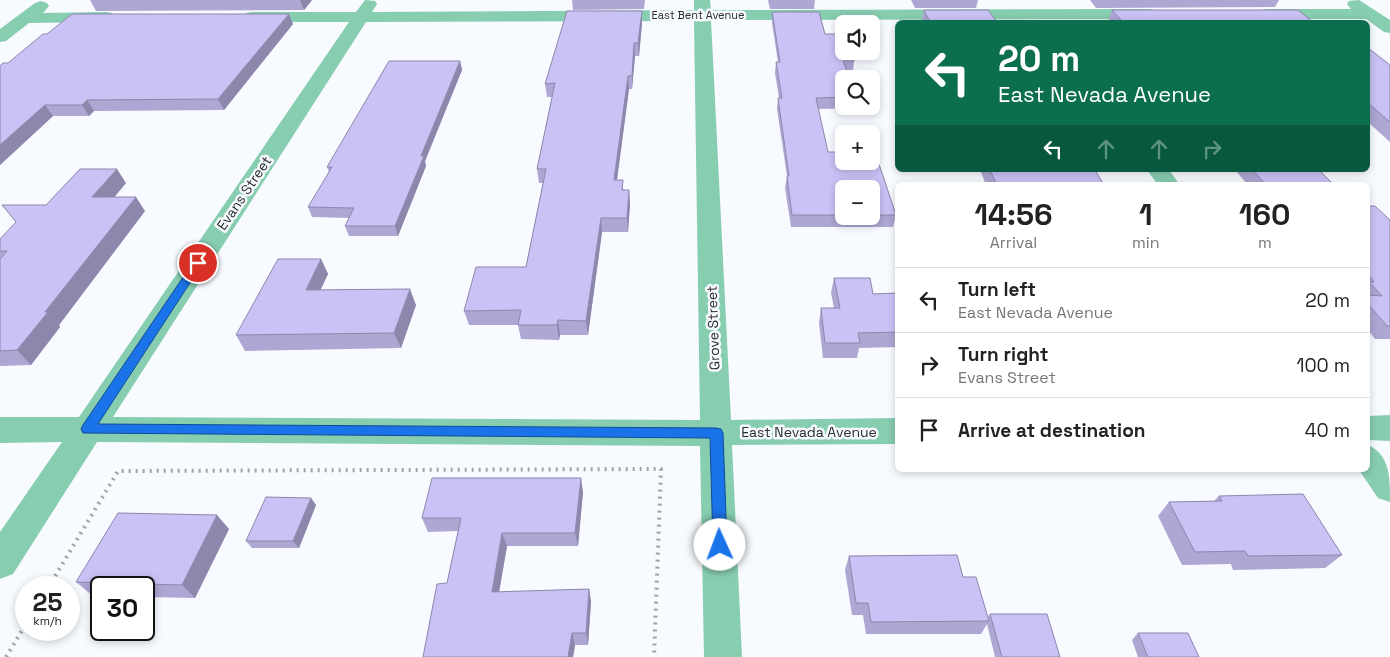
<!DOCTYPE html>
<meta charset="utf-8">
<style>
:root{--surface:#fff;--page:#f2f2f2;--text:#222;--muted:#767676;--line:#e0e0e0}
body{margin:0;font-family:"Space Grotesk",sans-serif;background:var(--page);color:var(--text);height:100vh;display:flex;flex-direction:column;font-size:19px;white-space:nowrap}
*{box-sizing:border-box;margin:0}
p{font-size:16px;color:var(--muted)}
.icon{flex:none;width:28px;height:28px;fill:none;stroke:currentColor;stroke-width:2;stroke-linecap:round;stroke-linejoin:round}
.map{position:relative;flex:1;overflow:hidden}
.panel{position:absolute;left:895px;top:182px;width:475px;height:290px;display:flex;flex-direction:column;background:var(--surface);border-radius:8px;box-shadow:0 2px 8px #0003}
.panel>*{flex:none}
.guide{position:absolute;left:895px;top:20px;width:475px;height:152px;border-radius:8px;box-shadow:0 2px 8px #0003;background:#0b6e4f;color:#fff;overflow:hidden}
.controls{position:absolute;left:835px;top:15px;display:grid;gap:10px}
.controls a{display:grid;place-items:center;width:45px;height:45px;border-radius:8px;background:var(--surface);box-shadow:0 2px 8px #0003;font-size:25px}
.speed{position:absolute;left:15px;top:576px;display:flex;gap:10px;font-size:25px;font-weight:700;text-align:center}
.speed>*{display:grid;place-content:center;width:65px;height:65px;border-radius:50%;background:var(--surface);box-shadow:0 2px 8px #0003;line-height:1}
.speed small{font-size:12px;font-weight:400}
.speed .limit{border:2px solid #111;border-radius:8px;background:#fff;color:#111}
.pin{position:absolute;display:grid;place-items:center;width:42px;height:42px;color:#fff;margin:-21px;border:2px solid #fff;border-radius:50%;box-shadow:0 1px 5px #0007}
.me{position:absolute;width:55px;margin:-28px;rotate:358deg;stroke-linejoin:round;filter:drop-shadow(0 0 4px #0008)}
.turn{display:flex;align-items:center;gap:18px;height:105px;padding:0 20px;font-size:22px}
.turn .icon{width:65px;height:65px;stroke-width:2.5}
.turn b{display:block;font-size:35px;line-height:42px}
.lanes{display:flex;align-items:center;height:48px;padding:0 20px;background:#0003;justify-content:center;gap:25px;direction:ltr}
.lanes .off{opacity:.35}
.eta{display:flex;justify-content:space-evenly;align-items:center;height:85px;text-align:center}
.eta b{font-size:30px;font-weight:700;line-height:35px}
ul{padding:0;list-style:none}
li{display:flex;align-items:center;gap:15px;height:65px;padding:0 20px;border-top:1px solid var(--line)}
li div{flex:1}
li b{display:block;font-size:19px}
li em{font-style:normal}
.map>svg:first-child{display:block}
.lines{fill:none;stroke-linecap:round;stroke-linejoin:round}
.path{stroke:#a0a2a6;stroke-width:4;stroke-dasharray:2 5;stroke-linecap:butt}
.minor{fill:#87cdb0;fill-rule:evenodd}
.wall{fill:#aea6d3;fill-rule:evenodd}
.shaded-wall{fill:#8d87ac}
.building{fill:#cac1f5;stroke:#8d87ac}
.route{fill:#1a73e8;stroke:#114b97}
.labels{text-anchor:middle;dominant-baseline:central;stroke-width:5;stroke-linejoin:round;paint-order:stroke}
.far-street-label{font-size:11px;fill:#2a2b2d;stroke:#f7fafe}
.street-label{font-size:14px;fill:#2a2b2d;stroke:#f7fafe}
</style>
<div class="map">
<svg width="1390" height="657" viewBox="0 0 1390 657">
<rect width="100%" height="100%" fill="#f7fafe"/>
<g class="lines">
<!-- path -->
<g class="path">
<polyline points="48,588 118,471 661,469 654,657"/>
<polyline points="6,657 26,624"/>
</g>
<!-- minor -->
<g class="minor">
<path d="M365,0L375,1L377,4L372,12L694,10V0H710L711,10L1149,9L1155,10L1157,14L1155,18L1149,19L711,20L731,420L898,418V444L732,445L742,657H704L700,446L97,442L13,574L0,579V532L62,442L0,443V417H79L349,22H252L246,21L244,17L246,13L252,12H356ZM694,21L700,420L113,417L366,22Z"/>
<polygon points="1359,0 1390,20 1390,33 1384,32 1366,19 1267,19 1261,18 1259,14 1261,10 1267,9 1351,9 1347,4 1349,1"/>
<polygon points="41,1 47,3 49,6 43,13 106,12 112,13 114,17 112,21 106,22 29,23 6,41 0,42 0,29 35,3"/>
<polygon points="1147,170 1169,170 1180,185 1158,185"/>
<polygon points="1390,415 1390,441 1368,440 1368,416"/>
<path d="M1368,445C1390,455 1390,477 1390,502L1378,498L1359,470H1368Z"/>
</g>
</g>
<!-- wall -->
<g class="wall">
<polygon points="90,0 312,0 304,10 96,11"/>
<polygon points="572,0 645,0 644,9 573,10"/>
<polygon points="768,0 815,0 814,9 770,9"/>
<polygon points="911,0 978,0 976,8 915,8"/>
<polygon points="1090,0 1279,0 1275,7 1096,8"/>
<polygon points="924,10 997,22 922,22"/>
<polygon points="1112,10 1313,22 1108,22"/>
<path d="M772,12H819L825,34H844V51H851L854,61L853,72H848L850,79H844V106H856L855,108L818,109L828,152H844V161H871V155H876L896,215L893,227H791L785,188L787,176L777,109L778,98H779L775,73L776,62H778L772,23ZM844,189H871V216H844Z"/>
<polygon points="642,23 639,56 635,56 632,89 629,89 617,180 624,190 629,190 630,204 628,232 602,232 588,335 560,335 559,340 521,339 518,325 469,325 464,311 526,267 543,183 539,183 537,169 552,97 547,97 545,84"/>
<polygon points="293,24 224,110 94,111 89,116 53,116 0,165 0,66 8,63"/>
<polygon points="1368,48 1390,65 1390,142 1368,122"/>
<polygon points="460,61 462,70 425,161 426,166 398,236 349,236 345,226 349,218 312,217 308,207 329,172 327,167"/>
<polygon points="980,170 1095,170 1104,185 986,185"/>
<polygon points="1235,170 1319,170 1334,185 1248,185"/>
<polygon points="126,183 114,197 145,211 59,325 60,327 31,365 0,366 0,239"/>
<polygon points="1368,206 1390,220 1390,339 1375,339 1368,330"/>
<polygon points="321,259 328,274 320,290 416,305 401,348 245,351 236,335"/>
<polygon points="834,278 873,294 898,293 898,347 859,348 857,358 823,358 819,323 821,308 834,308 831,293"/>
<polygon points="583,492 578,546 507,546 499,592 589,589 591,602 588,645 575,645 573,657 423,657 447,583 458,531 428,532 422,518"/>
<polygon points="1219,496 1342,555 1325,568 1233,570 1231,564 1182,565 1158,516 1169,502 1214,501"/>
<polygon points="311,498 316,505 299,548 252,548 246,541"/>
<polygon points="229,529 195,598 144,597 144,588 101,588 101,596 93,596 76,582"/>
<polygon points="849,556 963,577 988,617 990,614 1060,657 995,657 987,624 981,634 866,634 863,615 852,615 845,570"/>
<polygon points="1138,633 1199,657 1138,657 1132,640"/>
</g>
<!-- shaded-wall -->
<g class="shaded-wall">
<polygon points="300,0 312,0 304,10"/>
<polygon points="642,11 642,23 639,56 638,43"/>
<polygon points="289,14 293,24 224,110 218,99"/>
<polygon points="634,43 635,56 632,89 632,76"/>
<polygon points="460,61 462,70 425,161 426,166 398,236 395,226 421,156"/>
<polygon points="628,76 629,89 615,194 614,180"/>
<polygon points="87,100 94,111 89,116 82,105"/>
<polygon points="45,105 53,116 0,165 0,145"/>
<polygon points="117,169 126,183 102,212 92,197"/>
<polygon points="629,190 630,204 628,232 627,218"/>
<polygon points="136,197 145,211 59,325 60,327 31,365 17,350 45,312"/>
<polygon points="601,218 602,232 588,335 586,321"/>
<polygon points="321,259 328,274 313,306 306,290"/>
<polygon points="410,289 416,305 401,348 394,333"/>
<polygon points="558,320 560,335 559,340 557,325"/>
<polygon points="581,478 583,492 578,546 575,533"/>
<polygon points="311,498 316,505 299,548 293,541"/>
<polygon points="217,515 229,529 195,598 182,585"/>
<polygon points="502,533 507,546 497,604 492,592"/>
<polygon points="589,589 591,602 588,645 586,633"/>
<polygon points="572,633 575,645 573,657 568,657"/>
</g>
<!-- building -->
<g class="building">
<polygon points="924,10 988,10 997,22 930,22"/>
<polygon points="1112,10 1298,10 1313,22 1123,22"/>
<polygon points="567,11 642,11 638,43 634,43 632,76 628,76 614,180 623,180 622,190 629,190 627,218 601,218 586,321 558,320 557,325 518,325 521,310 464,311 476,267 526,267 546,169 537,169 555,83 545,84"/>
<polygon points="772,12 819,12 825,34 844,34 844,51 851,51 854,61 843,61 850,79 844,79 844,97 816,98 828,152 844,152 844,161 871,161 871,155 876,155 896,215 871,215 871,189 844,189 844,215 792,215 787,176 789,176 778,98 782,98 776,62 780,62"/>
<polygon points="72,14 289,14 218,99 87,100 82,105 45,105 0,145 0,66 3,63 8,63 43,34 47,34"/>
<polygon points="1368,48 1390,65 1390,122 1368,103"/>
<polygon points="389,61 460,61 421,156 424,156 395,226 345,226 354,208 308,207 332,167 327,167"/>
<polygon points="80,169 117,169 92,197 136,197 45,312 48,312 17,350 0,351 0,259 7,251 0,251 0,239 16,222 2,205 46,205"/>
<polygon points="990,170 1095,170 1104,185 997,185"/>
<polygon points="1253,170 1319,170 1334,185 1266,185"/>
<polygon points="1368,206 1375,206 1390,220 1390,326 1387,326 1368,304 1368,295 1382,296 1369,282 1374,282 1368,274"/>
<polygon points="278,259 321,259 306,290 410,289 394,333 236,335"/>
<polygon points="834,278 870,278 873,294 898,293 898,332 858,333 860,343 825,343 821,308 840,308"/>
<polygon points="432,478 581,478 575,533 502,533 492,592 589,589 586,633 572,633 568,657 423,657 437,584 447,583 461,518 422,518"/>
<polygon points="1303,494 1342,555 1248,556 1245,551 1195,552 1169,502 1222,501 1219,496"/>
<polygon points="266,497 311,498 293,541 246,541"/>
<polygon points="118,513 217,515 182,585 76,582"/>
<polygon points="957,555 963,577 976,577 989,621 871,622 868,603 856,603 849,556"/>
<polygon points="990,614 1047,614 1060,657 1002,657"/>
<polygon points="1138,633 1188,633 1199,657 1148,657"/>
</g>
<!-- route -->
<polygon class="route" points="198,260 203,263 98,424 716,428 721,429 723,433 727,545 725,550 720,552 715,550 713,545 710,438 83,433 81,429 83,425 194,261"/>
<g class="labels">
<!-- far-street labels -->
<g class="far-street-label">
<text x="698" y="15">East Bent Avenue</text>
</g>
<!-- street labels -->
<g class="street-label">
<text transform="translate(244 193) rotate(-56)">Evans Street</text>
<text transform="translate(713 328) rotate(-92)">Grove Street</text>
<text x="809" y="432">East Nevada Avenue</text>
</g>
</g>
</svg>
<div class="controls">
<a><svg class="icon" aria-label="sound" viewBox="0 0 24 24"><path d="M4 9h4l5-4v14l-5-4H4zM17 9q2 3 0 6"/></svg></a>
<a><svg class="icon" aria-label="search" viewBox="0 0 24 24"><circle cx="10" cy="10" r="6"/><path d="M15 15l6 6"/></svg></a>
<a>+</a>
<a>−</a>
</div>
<div class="speed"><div>25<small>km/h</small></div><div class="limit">30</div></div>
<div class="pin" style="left:198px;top:263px;background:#d93025"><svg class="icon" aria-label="arrive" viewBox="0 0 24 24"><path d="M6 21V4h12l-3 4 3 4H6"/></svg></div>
<svg class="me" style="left:720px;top:545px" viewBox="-20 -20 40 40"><circle r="19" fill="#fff"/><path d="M0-13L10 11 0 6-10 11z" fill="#1a73e8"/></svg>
<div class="guide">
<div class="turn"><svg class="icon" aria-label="left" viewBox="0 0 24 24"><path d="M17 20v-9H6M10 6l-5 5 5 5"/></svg><div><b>20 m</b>East Nevada Avenue</div></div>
<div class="lanes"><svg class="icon" aria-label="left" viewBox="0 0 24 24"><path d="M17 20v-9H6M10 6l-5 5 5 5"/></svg><svg class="icon off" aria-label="ahead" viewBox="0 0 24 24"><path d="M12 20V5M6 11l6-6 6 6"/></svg><svg class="icon off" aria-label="ahead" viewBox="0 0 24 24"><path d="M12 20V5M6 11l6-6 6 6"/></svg><svg class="icon off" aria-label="right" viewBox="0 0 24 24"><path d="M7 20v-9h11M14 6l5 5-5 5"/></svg></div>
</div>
<section class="panel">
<div class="eta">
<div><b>14:56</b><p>Arrival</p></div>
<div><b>1</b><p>min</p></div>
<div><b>160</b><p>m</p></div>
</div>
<ul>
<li><svg class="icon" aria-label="left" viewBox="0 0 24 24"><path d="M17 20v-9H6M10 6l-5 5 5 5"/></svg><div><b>Turn left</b><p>East Nevada Avenue</p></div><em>20 m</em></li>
<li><svg class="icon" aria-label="right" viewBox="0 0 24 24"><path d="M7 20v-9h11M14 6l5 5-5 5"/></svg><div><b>Turn right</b><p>Evans Street</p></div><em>100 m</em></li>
<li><svg class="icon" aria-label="arrive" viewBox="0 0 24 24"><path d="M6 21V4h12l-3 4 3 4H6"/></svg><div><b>Arrive at destination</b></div><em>40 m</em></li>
</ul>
</section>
</div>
